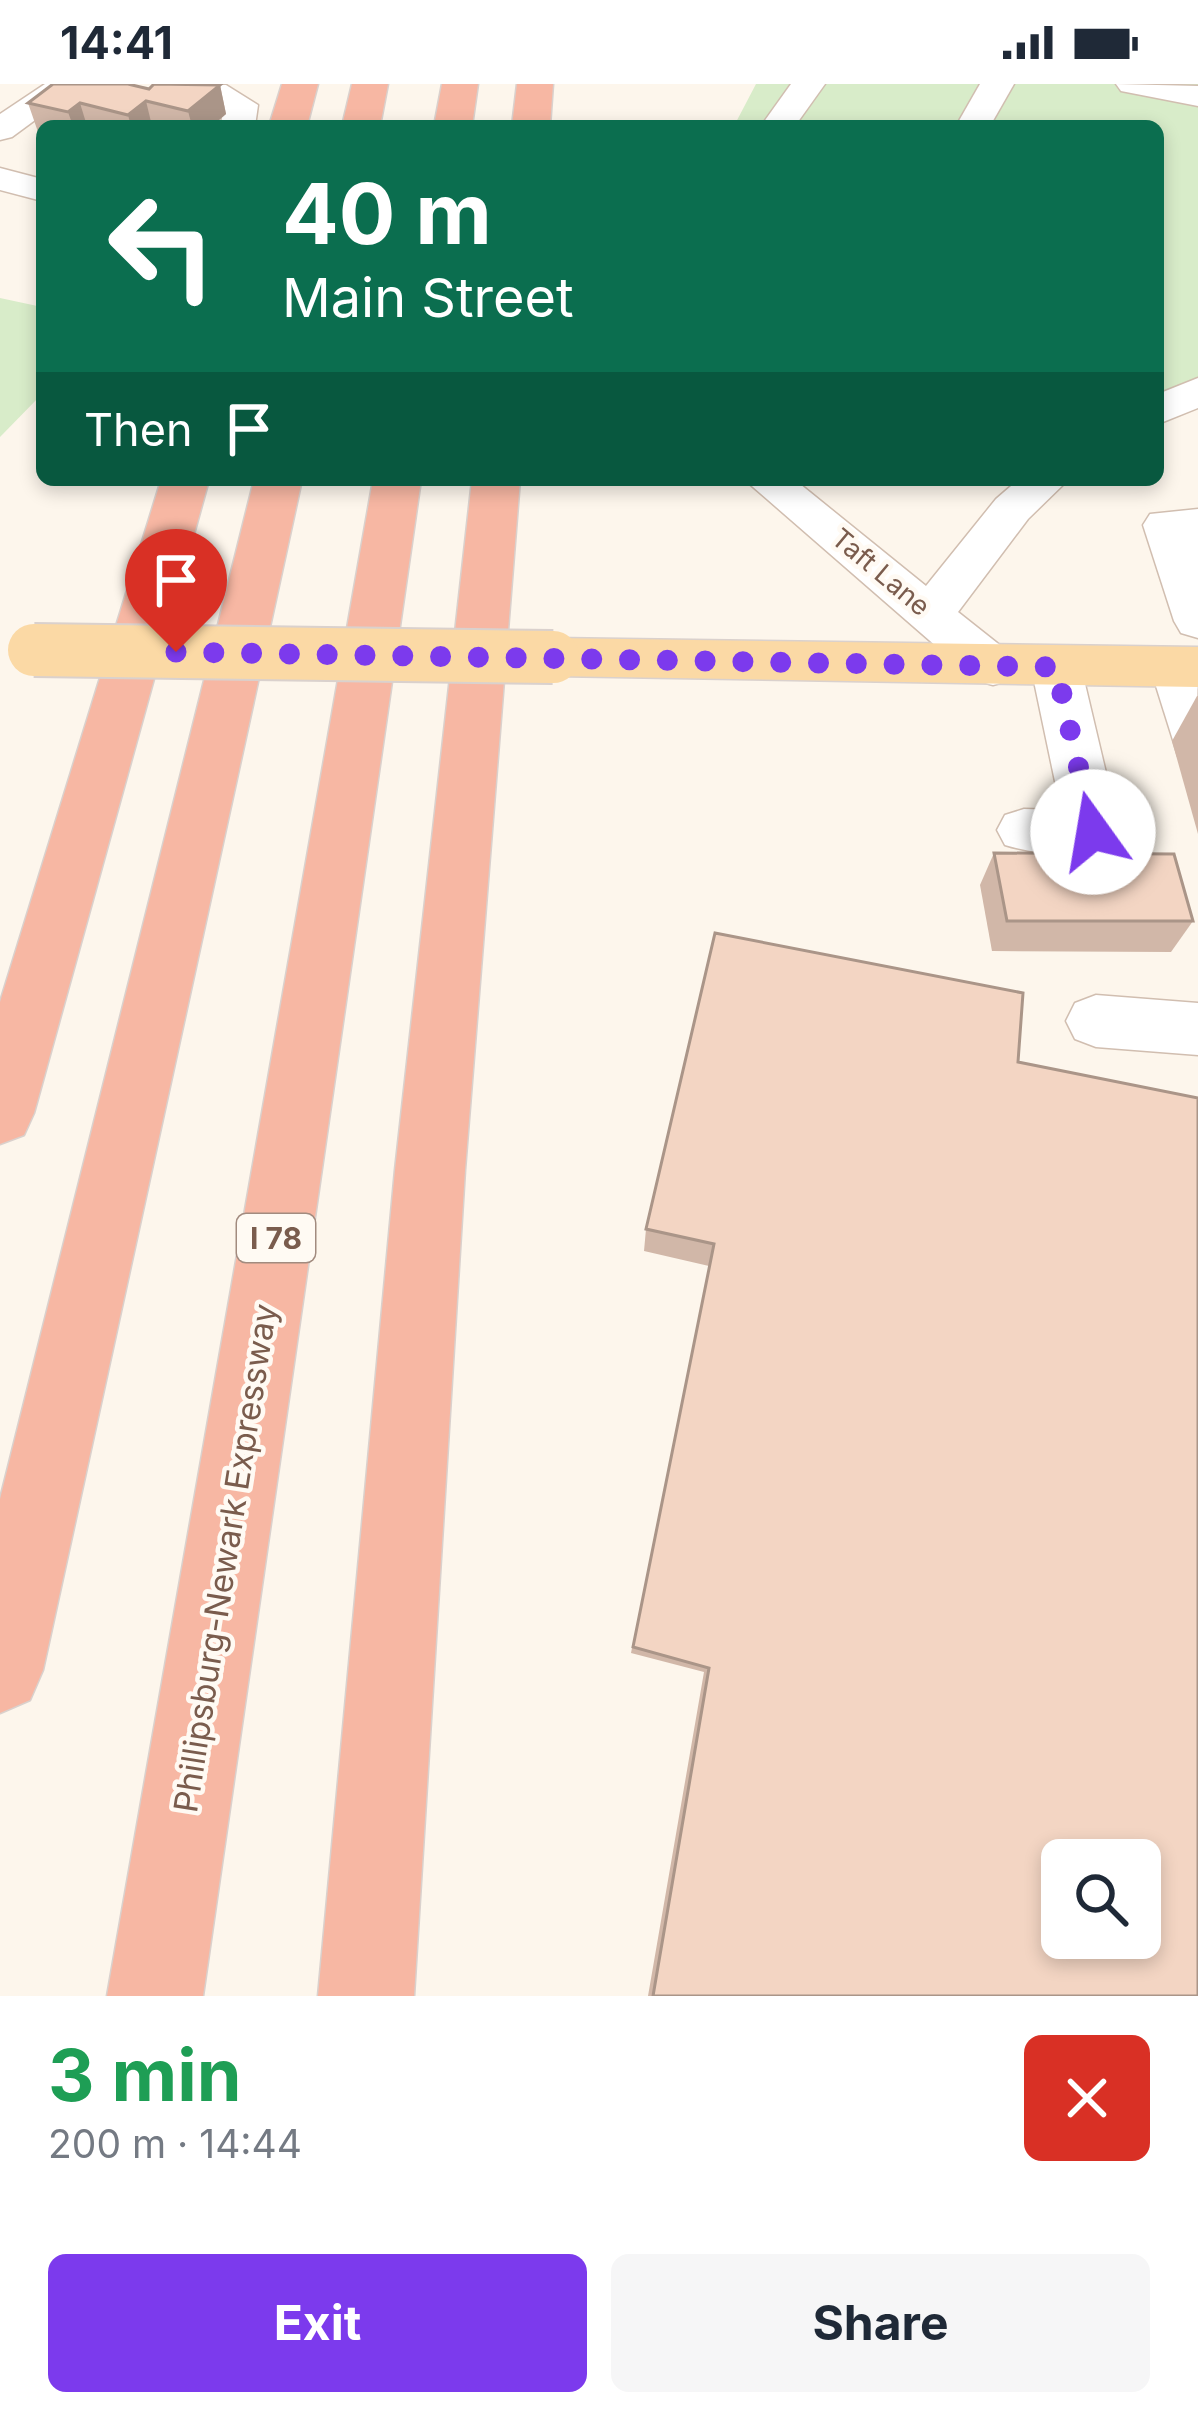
<!DOCTYPE html>
<meta charset="utf-8">
<style>
:root{--surface:#fff;--page:#f6f6f7;--text:#1f2937;--muted:#747a83;--accent:#7c3aed}
body{margin:0;font-family:Inter,sans-serif;background:var(--page);color:var(--text);height:100vh;display:flex;flex-direction:column;font-size:45px;white-space:nowrap}
*{box-sizing:border-box;margin:0}
p{font-size:39px;color:var(--muted)}
.icon{flex:none;width:66px;height:66px;fill:none;stroke:currentColor;stroke-width:2;stroke-linecap:round;stroke-linejoin:round}
.map{position:relative;height:1912px;overflow:hidden}
.drawer{display:flex;flex-direction:column;background:var(--surface);flex:1}
.drawer>*{flex:none}
.guide{position:absolute;left:36px;top:36px;width:1128px;height:366px;border-radius:18px;box-shadow:0 6px 18px #0003;background:#0b6e4f;color:#fff;overflow:hidden}
.tools{position:absolute;left:1041px;top:1755px;display:grid;gap:24px}
.tools a{display:grid;place-items:center;width:120px;height:120px;border-radius:18px;background:var(--surface);box-shadow:0 6px 18px #0003;font-size:60px}
.pin{position:absolute;display:grid;place-items:center;width:102px;height:102px;color:#fff;margin:-123px -51px;border-radius:50% 50% 50% 0;rotate:-45deg;box-shadow:0 0 12px #0007}
.pin .icon{rotate:45deg}
.me{position:absolute;width:132px;margin:-66px;rotate:347deg;stroke-linejoin:round;filter:drop-shadow(0 0 9px #0008)}
.turn{display:flex;align-items:center;gap:42px;height:252px;padding:0 48px;font-size:54px}
.turn .icon{width:156px;height:156px;stroke-width:2.5}
.turn b{display:block;font-size:84px;line-height:102px}
.then{display:flex;align-items:center;height:114px;padding:0 48px;background:#0003;gap:24px;font-size:45px}
.round{display:grid;place-items:center;flex:none;width:126px;height:126px;border-radius:18px;background:var(--page)}
.headline{display:flex;align-items:center;justify-content:space-between;height:204px;padding:0 48px}
h1{font-size:72px;font-weight:700;line-height:90px;color:#1e9e55}
.action{display:flex;gap:24px;margin-top:auto;padding:24px 48px}
.action a{flex:1;height:138px;border-radius:18px;background:var(--accent);color:#fff;font-size:48px;font-weight:700;line-height:138px;text-align:center}
.action a+a{background:var(--page);color:var(--text)}
.status{display:flex;justify-content:space-between;align-items:center;height:84px;padding:0 60px;background:var(--surface);direction:ltr}
.status svg{height:33px;fill:currentColor}
.map>svg:first-child{display:block}
.green{fill:#d8ecc9}
.lines{fill:none;stroke-linecap:round;stroke-linejoin:round}
.minor-casing{stroke:#d1beb0;stroke-width:3}
.major-casing{stroke:#dad1cd;stroke-width:3}
.highway-casing{stroke:#dad1cd;stroke-width:3}
.minor{fill:#fff;fill-rule:evenodd}
.major{fill:#fbd9a5;fill-rule:evenodd}
.highway{fill:#f7b7a3;fill-rule:evenodd}
.major-bridge-casing{stroke:#dad1cd;stroke-width:56;stroke-linecap:butt}
.major-bridge{stroke:#fbd9a5;stroke-width:52}
.wall{fill:#d1b7a8}
.shaded-wall{fill:#aa9588}
.building{fill:#f3d5c3;stroke:#aa9588;stroke-width:3;fill-rule:evenodd}
.route{stroke:#7c3aed;stroke-width:21;stroke-dasharray:0 37.8}
.labels{text-anchor:middle;dominant-baseline:central;stroke-width:9;stroke-linejoin:round;paint-order:stroke}
.far-street-label{font-size:27px;fill:#7a5c4d;stroke:#fffaf3}
.shield{fill:#fffaf3;stroke:#a28b7f;stroke-width:3}
.shield-label{font-size:30px;font-weight:bold;fill:#7a5c4d}
.street-label{font-size:33px;fill:#7a5c4d;stroke:#fffaf3}
</style>
<div class="status"><b>14:41</b><svg viewBox="0 0 49 12"><path d="M0 12V9h3v3zM5 12V6h3v6zM10 12V3h3v9zM15 12V0h3v12zM26 1h20v11H26zM47 4h2v5h-2z"/></svg></div>
<div class="map">
<svg width="1198" height="1912" viewBox="0 0 1198 1912">
<rect width="100%" height="100%" fill="#fdf6ec"/>
<!-- green -->
<g class="green">
<polygon points="756,0 1198,0 1198,309 1158,336 1158,42 734,42"/>
<polygon points="0,214 42,223 42,310 0,353"/>
</g>
<g class="lines">
<!-- minor casing -->
<g class="minor-casing">
<g id="minor">
<polygon points="45,0 84,0 12,53 0,56 0,30"/>
<polygon points="154,0 226,1 258,21 255,42 221,42 223,24 159,7"/>
<polygon points="791,0 825,0 795,42 761,42"/>
<polygon points="980,0 1014,0 990,42 956,42"/>
<polygon points="1116,0 1198,2 1198,22 1121,7"/>
<polygon points="0,84 42,95 42,117 0,106"/>
<polygon points="1198,294 1198,324 1158,340 1158,310"/>
<polygon points="745,396 795,396 926,502 996,415 1018,396 1068,396 1028,435 958,528 1011,570 1018,583 1011,596 993,601 975,596"/>
<polygon points="1198,425 1198,554 1181,549 1174,537 1143,441 1150,430"/>
<path d="M1056,565L1074,570L1081,583L1120,748L1112,763C1080,774 1037,771 1005,761L997,746L1005,731L1024,725L1061,726L1031,583L1038,570Z"/>
<polygon points="1175,565 1193,570 1198,580 1196,677 1178,672 1150,583 1157,570"/>
<polygon points="1096,911 1198,919 1198,971 1096,963 1075,955 1066,937 1075,919"/>
</g>
</g>
<!-- major casing -->
<g class="major-casing">
<polygon id="major" points="553,554 1198,563 1198,603 553,592 534,587 526,573 534,559"/>
</g>
<!-- highway casing -->
<g class="highway-casing">
<g id="highway">
<polygon points="282,0 318,0 307,42 269,42"/>
<polygon points="352,0 388,0 380,42 342,42"/>
<polygon points="442,0 478,0 472,42 434,42"/>
<polygon points="517,0 553,0 550,42 512,42"/>
<polygon points="161,396 209,396 34,1029 24,1051 0,1060 0,918"/>
<polygon points="254,396 302,396 43,1586 30,1616 0,1629 0,1415"/>
<polygon points="373,396 421,396 203,1912 107,1912"/>
<polygon points="472,396 520,396 465,1086 414,1912 318,1912 395,1086"/>
</g>
</g>
<!-- minor -->
<use href="#minor" class="minor"/>
<!-- major -->
<use href="#major" class="major"/>
<!-- highway -->
<use href="#highway" class="highway"/>
<!-- major-bridge casing -->
<g class="major-bridge-casing">
<polyline id="major-bridge" points="34,566 553,573"/>
</g>
<!-- major-bridge -->
<use href="#major-bridge" class="major-bridge"/>
</g>
<!-- wall -->
<g class="wall">
<polygon points="220,1 226,30 212,42 42,42 42,49 38,48 28,19 135,2 149,5"/>
<polygon points="1197,612 1198,612 1198,750 1172,657"/>
<polygon points="994,769 1193,837 1171,868 992,867 980,801"/>
<polygon points="1018,978 1198,1912 648,1912 704,1588 631,1569 709,1182 644,1167 646,1145"/>
</g>
<!-- shaded-wall -->
<g class="shaded-wall">
<polygon points="220,1 226,30 212,42 192,42 188,27"/>
<polygon points="146,17 152,42 131,42 128,31"/>
<polygon points="80,19 87,42 73,42 68,28"/>
</g>
<!-- building -->
<g class="building">
<polygon points="53,0 128,0 149,5 154,0 220,1 188,27 146,17 128,31 80,19 68,28 28,19"/>
<polygon points="994,769 1174,770 1193,837 1007,837"/>
<path d="M715,849L1023,909L1018,978L1198,1014V1912H653L709,1584L633,1563L714,1160L646,1145ZM1062,1776H1140V1854H1062Z"/>
</g>
<g class="lines">
<!-- route -->
<polyline class="route" points="176,568 1056,583 1093,748"/>
</g>
<g class="labels">
<!-- far-street labels -->
<g class="far-street-label">
<text transform="translate(881 488) rotate(40)">Taft Lane</text>
</g>
<!-- shield labels -->
<rect class="shield" x="237" y="1130" width="78" height="48" rx="9"/>
<g class="shield-label">
<text x="276" y="1154">I 78</text>
</g>
<!-- street labels -->
<g class="street-label">
<text transform="translate(225 1474) rotate(-81)">Phillipsburg-Newark Expressway</text>
</g>
</g>
</svg>
<div class="tools">
<a><svg class="icon" aria-label="search" viewBox="0 0 24 24"><circle cx="10" cy="10" r="6"/><path d="M15 15l6 6"/></svg></a>
</div>
<div class="pin" style="left:176px;top:568px;background:#d93025"><svg class="icon" aria-label="arrive" viewBox="0 0 24 24"><path d="M6 21V4h12l-3 4 3 4H6"/></svg></div>
<svg class="me" style="left:1093px;top:748px" viewBox="-20 -20 40 40"><circle r="19" fill="#fff"/><path d="M0-13L10 11 0 6-10 11z" fill="#7c3aed"/></svg>
<div class="guide">
<div class="turn"><svg class="icon" aria-label="left" viewBox="0 0 24 24"><path d="M17 20v-9H6M10 6l-5 5 5 5"/></svg><div><b>40 m</b>Main Street</div></div>
<div class="then">Then<svg class="icon" aria-label="arrive" viewBox="0 0 24 24"><path d="M6 21V4h12l-3 4 3 4H6"/></svg></div>
</div>
</div>
<section class="drawer">
<div class="headline"><div><h1>3 min</h1><p>200 m · 14:44</p></div><a class="round" style="background:#d93025;color:#fff"><svg class="icon" aria-label="close" viewBox="0 0 24 24"><path d="M6 6l12 12M18 6L6 18"/></svg></a></div>
<div class="action"><a>Exit</a><a>Share</a></div>
</section>
